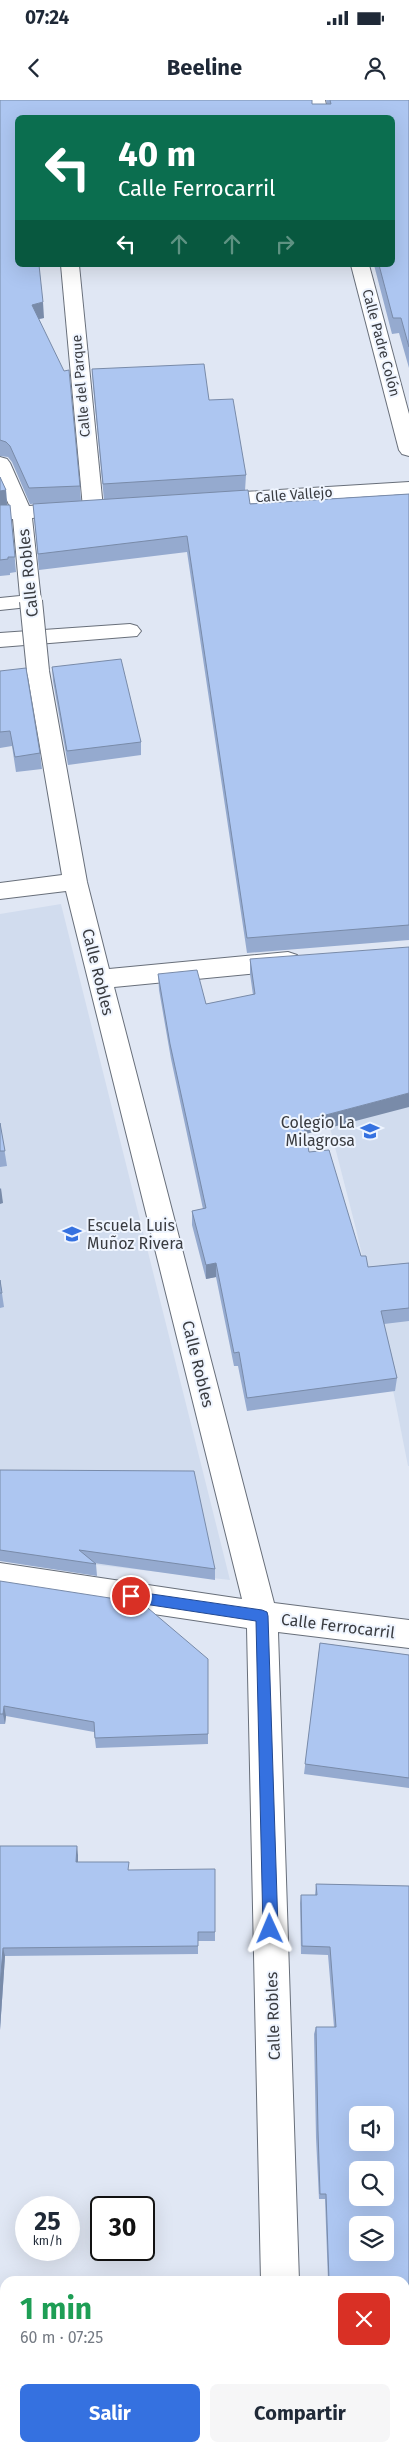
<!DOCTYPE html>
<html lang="es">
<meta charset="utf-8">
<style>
:root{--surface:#fff;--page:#f6f6f7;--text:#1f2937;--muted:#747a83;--accent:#3571e0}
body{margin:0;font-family:"Fira Sans",sans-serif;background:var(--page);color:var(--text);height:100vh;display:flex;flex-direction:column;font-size:19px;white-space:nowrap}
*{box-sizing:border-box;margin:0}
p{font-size:16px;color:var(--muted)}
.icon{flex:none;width:28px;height:28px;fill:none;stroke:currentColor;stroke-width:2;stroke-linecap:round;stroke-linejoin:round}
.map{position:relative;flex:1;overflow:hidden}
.side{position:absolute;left:0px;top:2176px;width:410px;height:176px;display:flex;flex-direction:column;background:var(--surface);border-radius:15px 15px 0 0;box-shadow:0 5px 20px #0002}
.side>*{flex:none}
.hud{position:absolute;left:15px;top:15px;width:380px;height:152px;border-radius:8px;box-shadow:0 5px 20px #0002;background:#0b6e4f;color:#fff;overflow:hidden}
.buttons{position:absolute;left:349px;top:2006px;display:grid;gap:10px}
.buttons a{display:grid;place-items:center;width:45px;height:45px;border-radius:8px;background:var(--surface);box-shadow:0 5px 20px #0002;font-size:25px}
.speed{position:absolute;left:15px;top:2096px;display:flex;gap:10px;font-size:25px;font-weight:700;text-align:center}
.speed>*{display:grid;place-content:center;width:65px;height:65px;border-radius:50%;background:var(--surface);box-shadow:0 5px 20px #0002;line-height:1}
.speed small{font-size:12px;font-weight:400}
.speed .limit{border:2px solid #111;border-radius:8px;background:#fff;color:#111}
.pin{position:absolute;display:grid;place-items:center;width:42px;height:42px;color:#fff;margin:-21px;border:2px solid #fff;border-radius:50%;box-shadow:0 1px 5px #0007}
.me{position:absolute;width:55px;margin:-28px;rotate:359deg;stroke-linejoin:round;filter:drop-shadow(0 0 4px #0008)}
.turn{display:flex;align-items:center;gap:18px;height:105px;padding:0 20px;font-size:22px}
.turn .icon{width:65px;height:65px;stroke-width:2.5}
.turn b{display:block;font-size:35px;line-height:42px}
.lanes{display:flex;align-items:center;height:48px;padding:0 20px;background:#0003;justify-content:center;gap:25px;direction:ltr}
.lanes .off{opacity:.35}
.round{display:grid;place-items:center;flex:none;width:52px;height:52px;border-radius:8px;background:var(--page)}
.overview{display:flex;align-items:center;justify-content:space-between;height:85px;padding:0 20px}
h1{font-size:30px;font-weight:700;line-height:38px;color:#1e9e55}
.cta{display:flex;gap:10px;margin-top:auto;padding:10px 20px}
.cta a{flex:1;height:58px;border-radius:8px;background:var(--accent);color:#fff;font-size:20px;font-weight:700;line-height:58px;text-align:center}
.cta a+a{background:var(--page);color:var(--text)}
.status{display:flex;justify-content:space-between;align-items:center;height:35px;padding:0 25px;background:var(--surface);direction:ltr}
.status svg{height:14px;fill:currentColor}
header{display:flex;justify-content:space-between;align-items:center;height:65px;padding:0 20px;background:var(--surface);font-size:22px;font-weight:700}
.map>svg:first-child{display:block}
.built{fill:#d1dcee}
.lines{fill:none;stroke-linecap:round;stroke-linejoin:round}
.minor-casing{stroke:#686f7a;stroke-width:2}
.minor{fill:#fff;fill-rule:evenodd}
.minor-bridge-casing{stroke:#686f7a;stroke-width:24;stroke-linecap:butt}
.minor-bridge{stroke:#fff;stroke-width:22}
.wall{fill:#95aacf}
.shaded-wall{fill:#798ba9}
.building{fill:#adc6f1;stroke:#798ba9;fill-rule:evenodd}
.route{fill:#3571e0;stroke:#224992}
.labels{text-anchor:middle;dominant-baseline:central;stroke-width:4;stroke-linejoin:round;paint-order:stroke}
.far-street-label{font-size:14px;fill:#3a3c41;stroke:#eff5ff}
.street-label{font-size:16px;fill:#3a3c41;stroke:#eff5ff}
.poi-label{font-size:16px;fill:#3a3c41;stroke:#eff5ff;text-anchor:end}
</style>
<div class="status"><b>07:24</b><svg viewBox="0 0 49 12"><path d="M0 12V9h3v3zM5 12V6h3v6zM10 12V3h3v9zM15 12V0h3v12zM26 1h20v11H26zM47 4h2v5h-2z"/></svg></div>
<header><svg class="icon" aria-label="back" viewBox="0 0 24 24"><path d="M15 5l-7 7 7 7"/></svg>Beeline<svg class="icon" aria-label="person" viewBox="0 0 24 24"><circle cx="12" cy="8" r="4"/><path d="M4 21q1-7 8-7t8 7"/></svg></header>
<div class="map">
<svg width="409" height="2352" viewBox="0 0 409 2352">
<rect width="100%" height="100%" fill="#e0e7f4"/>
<!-- built -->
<g class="built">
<polygon points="61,804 230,1480 0,1454 0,814"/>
<polygon points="409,862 409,1366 408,1366 394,1295 356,1129 306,934"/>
</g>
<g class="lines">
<!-- minor casing -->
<g class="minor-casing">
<g id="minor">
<polygon points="309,0 325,0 329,18 313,18"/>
<polygon points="61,165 79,165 103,408 100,412 93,414 86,412 83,408"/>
<polygon points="351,165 369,165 409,314 409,356 402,354 399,350"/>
<polygon points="0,357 7,359 10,363 29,406 71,403 78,405 81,409 78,413 32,418 41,501 38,506 0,510 0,498 20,496 13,419 0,420 0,408 10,407 0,385"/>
<polygon points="409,382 409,394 213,406 206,404 203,400 206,396 213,394"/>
<polygon points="130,524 137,526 141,531 137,536 0,547 0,533"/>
<polygon points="38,564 46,566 49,571 87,782 109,869 288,852 297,855 300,861 297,867 288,870 114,887 274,1503 409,1520 409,1548 278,1532 299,2181 261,2181 247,1528 0,1491 0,1463 242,1499 66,791 0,799 0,783 62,775 27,571 30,566"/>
<polygon points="265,2348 304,2348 305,2352 265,2352"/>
</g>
</g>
<!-- minor -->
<use href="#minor" class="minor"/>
<!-- minor-bridge casing -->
<g class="minor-bridge-casing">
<polyline id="minor-bridge" points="31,501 38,571"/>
</g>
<!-- minor-bridge -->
<use href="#minor-bridge" class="minor-bridge"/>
</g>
<!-- wall -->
<g class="wall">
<polygon points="0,0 312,4 327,4 326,0 409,0 409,268 399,233 392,234 374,165 392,165 392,18 18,18 18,165 44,218 39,219 80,386 81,401 104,400 93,285 92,269 209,300 246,375 245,391 250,404 409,394 409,840 247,853 187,452 39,470 33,404 47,403 30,404 12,362 8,357 0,356"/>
<polygon points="0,377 6,390 7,405 10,405 16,472 10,473 10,475 0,476"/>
<polygon points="52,567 141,642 141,655 68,665 53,581"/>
<polygon points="0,571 40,653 42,669 16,672 12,646 0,648"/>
<polygon points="250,859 306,1034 309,1052 361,1156 368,1167 409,1163 409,1221 384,1224 397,1278 395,1291 247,1311 238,1266 234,1266 216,1177 206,1179 192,1125 192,1111 203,1109 171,959 159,890 158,874 206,904 253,895 250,874"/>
<polygon points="0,1023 7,1066 0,1067"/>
<polygon points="0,1180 4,1207 0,1208"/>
<polygon points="0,1370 215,1469 215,1480 94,1463 96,1464 97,1476 0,1461"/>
<polygon points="0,1481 208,1559 208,1644 96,1648 94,1632 6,1616 5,1624 0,1624"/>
<polygon points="320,1543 409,1555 409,1688 304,1674"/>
<polygon points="0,1746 78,1755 78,1762 129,1770 215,1832 215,1841 198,1841 198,1854 5,1856 0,1930"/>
<polygon points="316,1784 409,1786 409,2352 333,2352 333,2348 405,2348 405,2181 328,2181 325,2099 319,2099 316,2038 314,1934 316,1927 334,1927 328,1855 301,1854 300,1803 301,1795 315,1795"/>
</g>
<!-- shaded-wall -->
<g class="shaded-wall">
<polygon points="43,202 44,218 33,220 32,205"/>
<polygon points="6,390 7,405 0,407 0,391"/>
<polygon points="409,993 409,1007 302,1035 303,1021"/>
<polygon points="1,1088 3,1103 0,1104 0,1089"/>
<polygon points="216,1163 216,1177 206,1179 206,1165"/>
<polygon points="4,1606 6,1616 5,1624 3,1614"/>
<polygon points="77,1746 78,1755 78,1771 76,1762"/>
<polygon points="3,1848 5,1856 0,1930 0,1886"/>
</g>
<!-- building -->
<g class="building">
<polygon points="0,0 312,0 312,4 331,4 330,0 409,0 409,247 401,218 393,218 379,165 392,165 392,18 18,18 18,165 39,165 43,202 32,205 64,271 69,270 80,386 29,388 10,346 6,342 0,340"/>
<polygon points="204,264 209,300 233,299 246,375 103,384 92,269"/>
<polygon points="0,377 6,390 0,391"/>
<polygon points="248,390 250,404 409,394 409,825 247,838 187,436 38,454 33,404"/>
<polygon points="0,405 10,405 15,457 8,457 8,459 0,460"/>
<polygon points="121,559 141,642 67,651 52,567"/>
<polygon points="26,568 40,653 15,657 10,631 0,632 0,571"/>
<polygon points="409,847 409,993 303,1021 309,1052 329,1050 361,1156 366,1156 368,1167 409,1163 409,1208 381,1211 397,1278 247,1298 239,1252 234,1253 216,1163 206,1165 192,1111 206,1108 170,944 158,874 197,870 206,904 255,894 250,859"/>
<polygon points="0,1023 5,1051 0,1051"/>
<polygon points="0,1180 2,1193 0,1193"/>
<polygon points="0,1370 194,1371 215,1469 79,1450 96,1464 0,1450"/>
<polygon points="0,1481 142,1503 208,1559 208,1634 95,1638 94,1622 4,1606 3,1614 0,1614"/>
<polygon points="320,1543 409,1555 409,1678 305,1664"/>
<polygon points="0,1746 77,1746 76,1762 129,1762 128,1770 215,1769 215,1832 198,1832 198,1846 3,1848 0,1886"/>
<path d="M316,1784L409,1786V2352H335V2348H405V2181H329L326,2094H320L318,2031L316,1927H336L330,1847L302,1846L301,1795H317ZM358,2015H385V2042H358ZM358,2070H385V2098H358ZM358,2125H385V2152H358Z"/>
<polygon points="0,2232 5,2232 5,2348 207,2348 207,2352 0,2352"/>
</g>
<!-- route -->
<polygon class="route" points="131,1491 262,1510 267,1512 268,1516 278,1829 275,1834 270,1836 266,1834 263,1829 256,1521 131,1502 127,1501 125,1496 127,1492"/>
<!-- icons -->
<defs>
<g id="university-bare" transform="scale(1.5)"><path d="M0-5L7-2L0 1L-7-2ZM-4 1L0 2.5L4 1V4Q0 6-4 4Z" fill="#3571e0" stroke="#eff5ff" stroke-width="2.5" paint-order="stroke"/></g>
<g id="school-bare" transform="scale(1.5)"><path d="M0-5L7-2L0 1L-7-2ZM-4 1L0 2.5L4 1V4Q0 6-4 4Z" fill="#3571e0" stroke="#eff5ff" stroke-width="2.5" paint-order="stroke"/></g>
</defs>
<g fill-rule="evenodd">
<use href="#university-bare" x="370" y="1031"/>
<use href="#school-bare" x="72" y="1134"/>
</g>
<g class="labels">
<!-- far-street labels -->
<g class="far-street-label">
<text transform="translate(381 243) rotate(75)">Calle Padre Colón</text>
<text transform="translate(81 286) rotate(-95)">Calle del Parque</text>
<text transform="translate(294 395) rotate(-4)">Calle Vallejo</text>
</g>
<!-- street labels -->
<g class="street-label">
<text transform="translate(28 473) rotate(-96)">Calle Robles</text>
<text transform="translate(98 872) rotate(76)">Calle Robles</text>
<text transform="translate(198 1264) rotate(76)">Calle Robles</text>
<text transform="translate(338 1526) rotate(7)">Calle Ferrocarril</text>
<text transform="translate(273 1916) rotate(-92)">Calle Robles</text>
</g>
<!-- poi labels -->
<g class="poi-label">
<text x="355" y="1022">Colegio La<tspan x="355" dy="18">Milagrosa</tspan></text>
<text x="87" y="1125" text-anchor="start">Escuela Luis<tspan x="87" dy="18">Muñoz Rivera</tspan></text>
</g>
</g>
</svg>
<div class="buttons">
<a><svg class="icon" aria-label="sound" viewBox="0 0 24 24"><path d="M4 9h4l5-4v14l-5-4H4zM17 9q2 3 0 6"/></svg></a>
<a><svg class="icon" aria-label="search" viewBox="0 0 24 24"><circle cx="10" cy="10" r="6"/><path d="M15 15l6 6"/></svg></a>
<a><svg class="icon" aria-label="layers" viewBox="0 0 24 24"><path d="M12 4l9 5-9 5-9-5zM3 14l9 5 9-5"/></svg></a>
</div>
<div class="speed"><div>25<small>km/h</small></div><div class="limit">30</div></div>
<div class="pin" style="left:131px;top:1496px;background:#d93025"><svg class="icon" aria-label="arrive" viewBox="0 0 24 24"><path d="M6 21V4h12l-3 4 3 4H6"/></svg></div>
<svg class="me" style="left:270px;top:1829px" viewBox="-20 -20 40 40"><path d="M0-17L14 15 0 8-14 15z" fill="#3571e0" stroke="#fff" stroke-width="4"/></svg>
<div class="hud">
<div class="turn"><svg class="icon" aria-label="left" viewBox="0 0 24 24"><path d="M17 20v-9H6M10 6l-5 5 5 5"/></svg><div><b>40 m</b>Calle Ferrocarril</div></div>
<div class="lanes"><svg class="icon" aria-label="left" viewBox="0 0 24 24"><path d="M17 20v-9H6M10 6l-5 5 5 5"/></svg><svg class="icon off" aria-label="ahead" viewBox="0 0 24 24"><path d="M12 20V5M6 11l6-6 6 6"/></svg><svg class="icon off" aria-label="ahead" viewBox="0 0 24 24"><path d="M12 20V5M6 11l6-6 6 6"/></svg><svg class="icon off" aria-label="right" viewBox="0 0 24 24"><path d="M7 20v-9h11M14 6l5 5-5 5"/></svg></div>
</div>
<section class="side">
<div class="overview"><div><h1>1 min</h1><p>60 m · 07:25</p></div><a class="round" style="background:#d93025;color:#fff"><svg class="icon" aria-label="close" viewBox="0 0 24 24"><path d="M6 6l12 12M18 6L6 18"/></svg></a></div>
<div class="cta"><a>Salir</a><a>Compartir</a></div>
</section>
</div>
